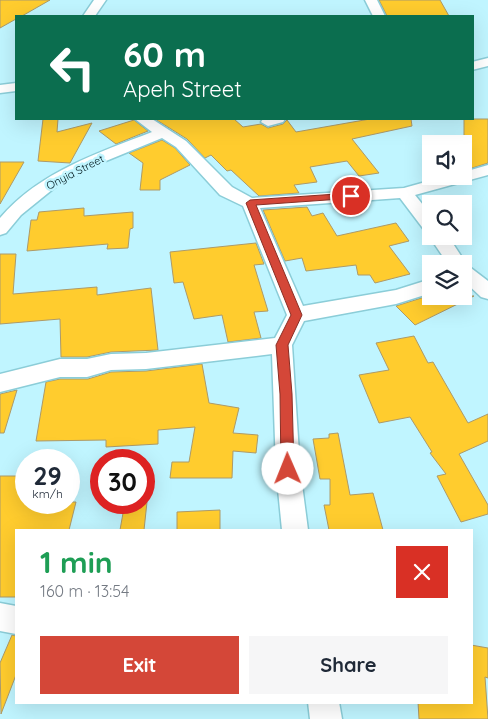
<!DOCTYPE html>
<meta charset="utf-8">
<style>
:root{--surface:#fff;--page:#f6f6f7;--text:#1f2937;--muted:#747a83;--accent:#d44738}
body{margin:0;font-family:Quicksand,sans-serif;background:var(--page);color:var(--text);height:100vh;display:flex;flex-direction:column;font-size:19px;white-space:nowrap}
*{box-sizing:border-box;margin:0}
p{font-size:16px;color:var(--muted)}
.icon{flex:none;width:28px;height:28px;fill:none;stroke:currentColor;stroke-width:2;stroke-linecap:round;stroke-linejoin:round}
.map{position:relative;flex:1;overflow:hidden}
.details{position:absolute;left:15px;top:529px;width:458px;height:175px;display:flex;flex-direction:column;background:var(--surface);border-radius:0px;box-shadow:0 5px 20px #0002}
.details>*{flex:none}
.top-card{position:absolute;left:15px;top:15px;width:459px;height:105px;border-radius:0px;box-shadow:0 5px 20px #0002;background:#0b6e4f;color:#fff;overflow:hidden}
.fabs{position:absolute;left:422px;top:135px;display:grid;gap:10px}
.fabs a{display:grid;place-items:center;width:50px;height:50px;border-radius:0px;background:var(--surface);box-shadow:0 5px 20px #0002;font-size:25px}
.speed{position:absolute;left:15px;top:449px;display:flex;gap:10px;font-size:25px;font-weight:700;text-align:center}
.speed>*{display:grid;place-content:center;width:65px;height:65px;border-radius:50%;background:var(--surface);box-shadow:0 5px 20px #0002;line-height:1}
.speed small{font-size:12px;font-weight:400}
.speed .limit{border:8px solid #d22;background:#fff;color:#111}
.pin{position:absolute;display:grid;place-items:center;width:42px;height:42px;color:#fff;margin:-21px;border:2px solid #fff;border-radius:50%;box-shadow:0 1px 5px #0007}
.me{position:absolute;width:55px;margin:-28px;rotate:359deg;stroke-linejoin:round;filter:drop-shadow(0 0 4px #0008)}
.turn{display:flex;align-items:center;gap:18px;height:105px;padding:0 25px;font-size:22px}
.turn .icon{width:65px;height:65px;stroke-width:2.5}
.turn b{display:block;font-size:35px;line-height:42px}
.round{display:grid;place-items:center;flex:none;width:52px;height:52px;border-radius:0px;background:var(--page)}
.headline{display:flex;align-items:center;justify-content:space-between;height:85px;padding:0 25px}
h1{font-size:30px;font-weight:800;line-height:38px;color:#1e9e55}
.cta{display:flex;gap:10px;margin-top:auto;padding:10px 25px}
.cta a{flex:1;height:58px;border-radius:0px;background:var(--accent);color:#fff;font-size:20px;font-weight:800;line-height:58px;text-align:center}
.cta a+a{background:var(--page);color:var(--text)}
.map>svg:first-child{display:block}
.building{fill:#ffcc2e;stroke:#ac9a6a}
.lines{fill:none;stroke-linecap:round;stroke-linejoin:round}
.minor-casing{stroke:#8bcdd8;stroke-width:3}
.minor{fill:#fff;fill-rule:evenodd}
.route{fill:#d44738;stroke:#8a2e24}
.labels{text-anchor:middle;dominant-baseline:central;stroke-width:5;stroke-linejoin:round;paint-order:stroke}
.far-street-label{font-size:11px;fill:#00191e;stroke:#c0f5ff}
</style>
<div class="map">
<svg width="488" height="719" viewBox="0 0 488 719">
<rect width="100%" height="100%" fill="#c0f5ff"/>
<!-- building -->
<g class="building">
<polygon points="0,0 50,0 22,16 16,16 16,19 0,28"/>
<polygon points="379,0 440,0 449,16 387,16"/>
<polygon points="43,119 58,119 57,132 92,123 70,163 38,161"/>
<polygon points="155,119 234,119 243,127 261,124 268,128 283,124 287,120 296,132 370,119 411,119 412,126 352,139 379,173 359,176 347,161 310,167 317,182 294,185 299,193 259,196 231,170 227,171 211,155 205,158 187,139"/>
<polygon points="464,119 488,119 488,163 469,169 464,164"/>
<polygon points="134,120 148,131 116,144 99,131"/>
<polygon points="162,140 175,148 190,165 160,180 160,190 140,190 143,163 129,153"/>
<polygon points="0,162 24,162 0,204"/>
<polygon points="307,207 312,216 323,213 337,236 396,223 409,241 389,246 410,274 375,283 370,275 358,275 356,265 306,271 302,258 285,261 263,210"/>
<polygon points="84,208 84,216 133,212 133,228 130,229 128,248 107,249 108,244 27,251 31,220 37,220 39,212"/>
<polygon points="256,243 264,264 254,265 268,311 254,312 261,338 228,342 222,315 194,319 183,282 174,283 170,252"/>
<polygon points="0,254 16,254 13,294 97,287 97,295 151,288 158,350 111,352 87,357 61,357 60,319 0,324"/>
<polygon points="431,295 431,296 474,296 415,325 396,306"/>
<polygon points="414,336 428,363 433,362 468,423 488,414 488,441 459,454 488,505 488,514 461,522 437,476 446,474 430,453 432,452 410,417 379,423 359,375 389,370 376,343"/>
<polygon points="202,364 209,403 239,408 233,433 258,435 256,453 233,451 232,478 170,478 172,462 189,462 195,427 158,430 158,444 106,447 106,440 36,441 46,382 60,379 88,379 111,372 146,371"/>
<polygon points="17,390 4,433 0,433 0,394"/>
<polygon points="338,433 350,495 373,493 383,530 329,530 324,505 330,505 330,479 320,479 313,439 329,438 329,434"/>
<polygon points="0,476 26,476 26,502 76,502 69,530 16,530 16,597 0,597"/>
<polygon points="125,502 147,502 144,530 120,530"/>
<polygon points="220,510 220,530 177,530 177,512"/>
<polygon points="12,635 16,636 16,675 1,714 0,663"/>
<polygon points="471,645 488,648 488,678 485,677 488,719 419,719 418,702 471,702"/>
</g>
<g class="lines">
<!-- minor casing -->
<g class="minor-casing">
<g id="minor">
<polygon points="94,0 106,0 95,16 83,16"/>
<polygon points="365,0 377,0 385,16 373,16"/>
<polygon points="488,58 488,66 472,70 472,62"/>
<polygon points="16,83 16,91 0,93 0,85"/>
<path d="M135,119H152L186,141L232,187L252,198L404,188L447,176H464V172L488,165V175L415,195L431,215V236H448L467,265L488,281V299L481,297L464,281V264H448L429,236L431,233L425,231L400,198L260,208L303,306L396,290L431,279V293L396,304L304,321L292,345L300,469L308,530H282L276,469L272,354L146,369L111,370L87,377H60L0,392V374L60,359H87L111,354L146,353L275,338L287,315L243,206L220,195L176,147L162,138L101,163L58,185L21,215L6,233L0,235V218C39,172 98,153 152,132Z"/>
<polygon points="263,119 285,119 283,122 268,126 261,122"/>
<polygon points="0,603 16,606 16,634 0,631"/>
<polygon points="308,702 339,702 342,719 310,719"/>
</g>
</g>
<!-- minor -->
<use href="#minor" class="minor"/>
</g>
<!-- route -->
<polygon class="route" points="351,193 355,194 355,198 256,205 302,315 288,345 292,394 294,469 292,474 288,475 283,474 281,469 280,394 276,345 291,315 246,203 250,200"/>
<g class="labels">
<!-- far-street labels -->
<g class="far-street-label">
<text transform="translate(75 172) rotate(-27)">Onyia Street</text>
</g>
</g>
</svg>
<div class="fabs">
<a><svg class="icon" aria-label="sound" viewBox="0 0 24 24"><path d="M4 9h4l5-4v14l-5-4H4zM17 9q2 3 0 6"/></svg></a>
<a><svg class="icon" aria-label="search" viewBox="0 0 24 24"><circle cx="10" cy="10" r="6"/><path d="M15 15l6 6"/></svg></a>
<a><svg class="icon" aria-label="layers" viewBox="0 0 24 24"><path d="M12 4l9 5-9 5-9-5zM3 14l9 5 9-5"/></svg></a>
</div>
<div class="speed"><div>29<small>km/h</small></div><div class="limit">30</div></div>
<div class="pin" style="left:351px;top:196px;background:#d93025"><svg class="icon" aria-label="arrive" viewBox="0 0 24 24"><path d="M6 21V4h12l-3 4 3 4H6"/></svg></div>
<svg class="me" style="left:288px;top:469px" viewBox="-20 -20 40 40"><circle r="19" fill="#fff"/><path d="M0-13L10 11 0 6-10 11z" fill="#d44738"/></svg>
<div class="top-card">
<div class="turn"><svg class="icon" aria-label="left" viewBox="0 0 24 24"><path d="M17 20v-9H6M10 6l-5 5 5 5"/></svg><div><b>60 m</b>Apeh Street</div></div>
</div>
<section class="details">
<div class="headline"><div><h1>1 min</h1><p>160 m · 13:54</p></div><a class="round" style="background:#d93025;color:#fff"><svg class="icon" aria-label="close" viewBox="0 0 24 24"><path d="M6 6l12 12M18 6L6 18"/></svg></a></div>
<div class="cta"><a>Exit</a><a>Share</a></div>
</section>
</div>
